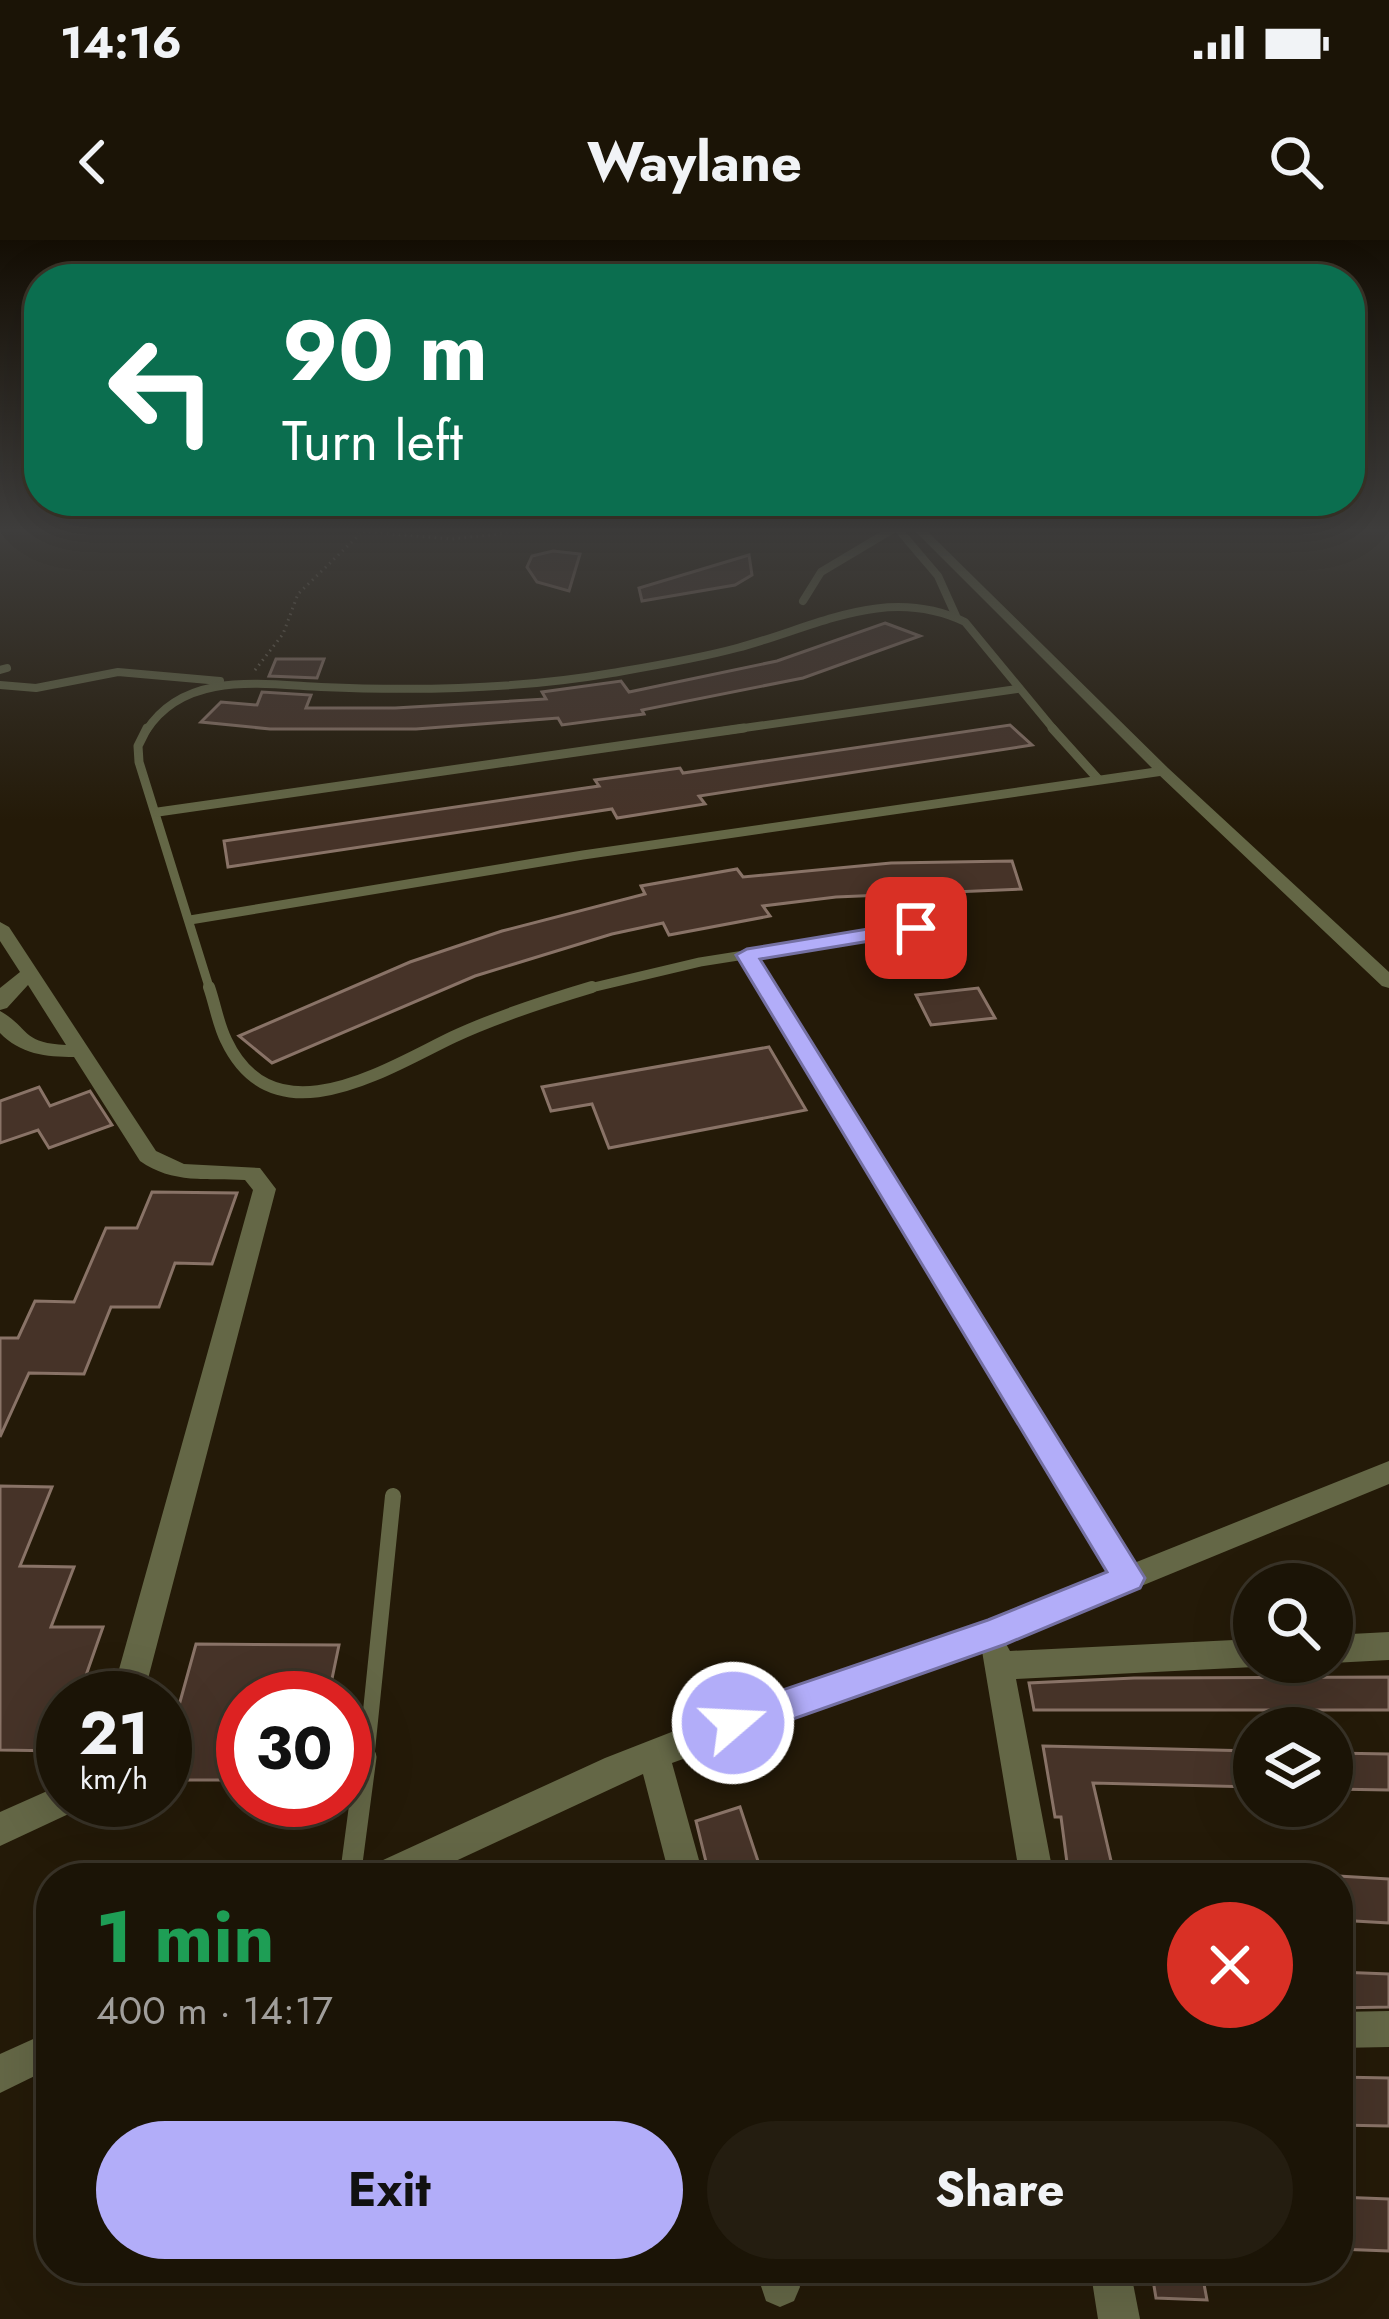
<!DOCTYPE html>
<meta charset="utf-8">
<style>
:root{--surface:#1b1406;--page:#241d10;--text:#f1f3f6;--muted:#a09e9b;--line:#393328;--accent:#b2adf9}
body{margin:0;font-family:Jost,sans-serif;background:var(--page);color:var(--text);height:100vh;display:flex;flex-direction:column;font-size:45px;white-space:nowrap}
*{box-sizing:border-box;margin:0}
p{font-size:39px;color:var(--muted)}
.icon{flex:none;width:66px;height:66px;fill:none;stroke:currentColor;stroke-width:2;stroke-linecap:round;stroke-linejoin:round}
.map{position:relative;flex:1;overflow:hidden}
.panel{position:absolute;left:36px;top:1623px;width:1317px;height:420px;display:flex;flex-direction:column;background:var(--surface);border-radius:48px;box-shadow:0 12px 48px #0002,0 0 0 3px var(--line)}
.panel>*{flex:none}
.top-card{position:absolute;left:24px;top:24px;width:1341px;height:252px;border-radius:48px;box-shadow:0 12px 48px #0002,0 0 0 3px var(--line);background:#0b6e4f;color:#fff;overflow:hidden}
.controls{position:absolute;left:1233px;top:1323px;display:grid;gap:24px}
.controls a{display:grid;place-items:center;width:120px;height:120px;border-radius:50%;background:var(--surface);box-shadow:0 12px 48px #0002,0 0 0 3px var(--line);font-size:60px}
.speed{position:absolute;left:36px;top:1431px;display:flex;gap:24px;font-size:60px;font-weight:700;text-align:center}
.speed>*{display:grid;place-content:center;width:156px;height:156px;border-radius:50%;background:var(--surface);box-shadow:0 12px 48px #0002,0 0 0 3px var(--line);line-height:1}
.speed small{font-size:30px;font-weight:400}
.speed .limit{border:18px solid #d22;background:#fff;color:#111}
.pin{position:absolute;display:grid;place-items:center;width:102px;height:102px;color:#fff;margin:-51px;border-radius:24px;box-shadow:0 6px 18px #0006}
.me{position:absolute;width:132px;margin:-66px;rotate:71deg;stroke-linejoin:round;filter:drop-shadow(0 0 9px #0008)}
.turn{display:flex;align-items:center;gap:42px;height:252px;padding:0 60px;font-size:54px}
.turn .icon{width:156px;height:156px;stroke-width:2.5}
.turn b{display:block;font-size:84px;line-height:102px}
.round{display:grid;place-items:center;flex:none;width:126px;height:126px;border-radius:63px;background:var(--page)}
.head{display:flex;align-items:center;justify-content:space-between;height:204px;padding:0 60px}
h1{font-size:72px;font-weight:700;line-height:90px;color:#1e9e55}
.action{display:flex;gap:24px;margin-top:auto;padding:24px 60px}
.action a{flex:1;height:138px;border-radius:72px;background:var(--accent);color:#111;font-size:48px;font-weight:700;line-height:138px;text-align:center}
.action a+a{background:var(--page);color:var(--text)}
.status{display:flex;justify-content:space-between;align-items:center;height:84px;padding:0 60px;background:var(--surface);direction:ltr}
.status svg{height:33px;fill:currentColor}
header{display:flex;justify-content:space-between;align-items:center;height:156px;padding:0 60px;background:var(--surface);font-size:54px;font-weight:700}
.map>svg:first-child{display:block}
.building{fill:#463328;stroke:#897367;stroke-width:3}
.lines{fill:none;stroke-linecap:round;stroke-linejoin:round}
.path{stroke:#6d6555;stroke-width:3;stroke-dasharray:1.5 4.5;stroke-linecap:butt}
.lane-far4{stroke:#646746;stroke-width:8}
.lane-far3{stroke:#646746;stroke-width:9}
.lane-far2{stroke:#646746;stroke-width:12}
.lane-far1{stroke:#646746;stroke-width:16}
.lane{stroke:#646746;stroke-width:21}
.street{fill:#646746;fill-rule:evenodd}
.route{fill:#b2adf9;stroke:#7470a2;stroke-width:3}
</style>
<div class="status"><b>14:16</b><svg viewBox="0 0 49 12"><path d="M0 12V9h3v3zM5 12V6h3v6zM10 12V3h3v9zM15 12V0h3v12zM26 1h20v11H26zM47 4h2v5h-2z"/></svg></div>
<header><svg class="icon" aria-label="back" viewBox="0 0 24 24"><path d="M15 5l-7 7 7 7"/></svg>Waylane<svg class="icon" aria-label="search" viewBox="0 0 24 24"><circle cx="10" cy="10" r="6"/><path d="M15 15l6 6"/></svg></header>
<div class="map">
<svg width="1389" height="2079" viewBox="0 0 1389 2079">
<rect width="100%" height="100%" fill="#241a08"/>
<!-- building -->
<g class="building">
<polygon points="553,311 580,314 569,351 537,342 527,327 532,316"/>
<polygon points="749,315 752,335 735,345 642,361 639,348"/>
<polygon points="885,383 920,396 803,438 642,470 644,474 562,485 558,478 416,489 270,489 201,482 221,462 257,465 262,452 311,455 306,468 395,468 546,459 542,452 621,441 629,452 777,421"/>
<polygon points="276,419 324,419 317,438 269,436"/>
<polygon points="1010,485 1032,505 699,556 705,564 617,578 612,569 228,627 224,601 599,546 595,540 680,528 683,533"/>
<polygon points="1012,621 1021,649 836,657 763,666 770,676 669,695 663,683 612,694 475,736 272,823 239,796 410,722 502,691 645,654 641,646 737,629 743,637 891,623"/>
<polygon points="978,748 995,778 931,785 916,755"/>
<polygon points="769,807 806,870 609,908 592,864 551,871 542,847"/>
<polygon points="39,847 50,866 90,851 112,885 49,908 38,890 0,903 0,861"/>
<polygon points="152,952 237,953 212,1024 175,1023 159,1067 111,1067 84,1134 29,1133 0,1197 0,1098 18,1098 35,1061 74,1062 106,988 137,988"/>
<polygon points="0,1246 52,1247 20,1326 74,1327 51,1387 103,1387 78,1458 63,1458 60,1511 0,1510"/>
<polygon points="196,1404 339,1405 328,1458 243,1458 243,1540 165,1540 165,1516"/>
<polygon points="1389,1437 1389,1470 1034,1470 1029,1443 1134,1438"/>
<polygon points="1043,1506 1254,1511 1254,1547 1093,1543 1115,1638 1069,1638 1061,1577 1055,1577"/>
<polygon points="1332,1513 1389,1514 1389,1550 1332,1549"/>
<polygon points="740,1567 760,1627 728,1638 710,1638 696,1581"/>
<polygon points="1338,1636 1389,1639 1389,1683 1338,1680"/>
<polygon points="1338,1732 1389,1734 1389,1767 1338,1768"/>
<polygon points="1338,1837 1389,1838 1389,1886 1338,1885"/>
<polygon points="1338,1957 1389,1959 1389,2011 1338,2009"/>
<polygon points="1151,2028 1201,2028 1207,2060 1156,2058"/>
</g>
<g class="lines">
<!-- path -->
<g class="path">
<polyline points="333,289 452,299 544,289"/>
<polyline points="255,430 283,394 298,354 360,294"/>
</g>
<!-- lane-far4 -->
<g class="lane-far4">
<polyline points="898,289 938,336 956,376"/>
<polyline points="803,361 821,332 893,289"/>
<polyline points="0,430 7,428"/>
<polyline points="0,445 36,448 118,432 220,441"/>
<path d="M146,491C184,431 261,444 321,447C414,451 520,449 612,433C653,426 696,419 737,408C814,388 886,344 965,382L1055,491"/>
<polyline points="723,491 1017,449"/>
</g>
<!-- lane-far3 -->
<g class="lane-far3">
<polyline points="147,488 138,506 139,522 210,750"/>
<polyline points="1052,488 1098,539"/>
<polyline points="158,572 744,488"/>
<polyline points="190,680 583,615 1163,531"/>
<polyline points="747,715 769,750"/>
<polyline points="582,750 700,722 916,688"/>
</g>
<!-- lane-far2 -->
<g class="lane-far2">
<path d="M209,747C215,764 218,784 226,800C274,902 386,829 453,797C498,776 545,761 592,747"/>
<polyline points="767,747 974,1086"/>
</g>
<!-- lane-far1 -->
<g class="lane-far1">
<polyline points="972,1083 1128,1338"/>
<polyline points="366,1520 393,1256"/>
</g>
<!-- lane -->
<polyline class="lane" points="350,1638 366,1517"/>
<!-- street -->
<g class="street">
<polygon points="913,289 925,289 1168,528 1389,732 1389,748 1382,746 1158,534"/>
<path d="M0,682L9,687L156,911L184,924L260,928L276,949L143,1458H111L253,950L245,940C208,938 172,944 140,921L74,817C46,817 20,814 0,793V771C30,788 21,803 66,805L28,745L7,768L0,770V748L20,732L0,701Z"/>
<polygon points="1389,1221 1389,1244 1005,1402 1010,1411 1254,1399 1254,1422 1265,1422 1254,1427 1016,1439 1054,1638 1020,1638 982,1411 672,1523 704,1638 670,1638 643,1534 419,1638 365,1638 370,1626 605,1518 733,1468 989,1381"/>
<polygon points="1389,1392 1389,1420 1332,1423 1330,1422 1332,1395"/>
<polygon points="63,1544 63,1560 79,1560 75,1571 0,1606 0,1572"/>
<polygon points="1389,1771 1389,1807 1338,1808 1338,1772"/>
<polygon points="51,1791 51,1828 0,1853 0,1814"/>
<polygon points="755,2028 795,2028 800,2047 794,2061 780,2067 766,2061"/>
<polygon points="1090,2028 1130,2028 1140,2079 1098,2079"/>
</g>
</g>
<!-- sky -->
<linearGradient id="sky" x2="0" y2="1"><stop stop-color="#140e04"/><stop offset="0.5" stop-color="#3f3e3d"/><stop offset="1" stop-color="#3f3e3d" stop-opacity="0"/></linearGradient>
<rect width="1389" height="580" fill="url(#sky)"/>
<!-- route -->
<polygon class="route" points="916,681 927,688 924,692 760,719 1145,1338 1140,1348 1006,1404 733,1500 721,1495 715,1483 721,1471 988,1380 1107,1332 736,715 747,709"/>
</svg>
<div class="controls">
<a><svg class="icon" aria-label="search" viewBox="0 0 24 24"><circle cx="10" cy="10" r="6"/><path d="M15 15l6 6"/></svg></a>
<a><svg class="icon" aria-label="layers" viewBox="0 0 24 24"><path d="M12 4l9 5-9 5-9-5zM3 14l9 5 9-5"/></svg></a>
</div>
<div class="speed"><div>21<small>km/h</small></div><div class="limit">30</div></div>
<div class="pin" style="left:916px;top:688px;background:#d93025"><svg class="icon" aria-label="arrive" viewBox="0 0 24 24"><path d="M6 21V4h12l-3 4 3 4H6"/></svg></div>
<svg class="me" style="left:733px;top:1483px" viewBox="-20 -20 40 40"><circle r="17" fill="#b2adf9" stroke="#fff" stroke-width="3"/><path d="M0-11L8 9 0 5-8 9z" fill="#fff"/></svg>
<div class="top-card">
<div class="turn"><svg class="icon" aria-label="left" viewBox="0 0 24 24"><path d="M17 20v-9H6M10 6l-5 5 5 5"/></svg><div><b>90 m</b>Turn left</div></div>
</div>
<section class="panel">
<div class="head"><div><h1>1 min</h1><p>400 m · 14:17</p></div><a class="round" style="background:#d93025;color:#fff"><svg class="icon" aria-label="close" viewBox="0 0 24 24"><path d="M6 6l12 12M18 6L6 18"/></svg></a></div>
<div class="action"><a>Exit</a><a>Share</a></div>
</section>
</div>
